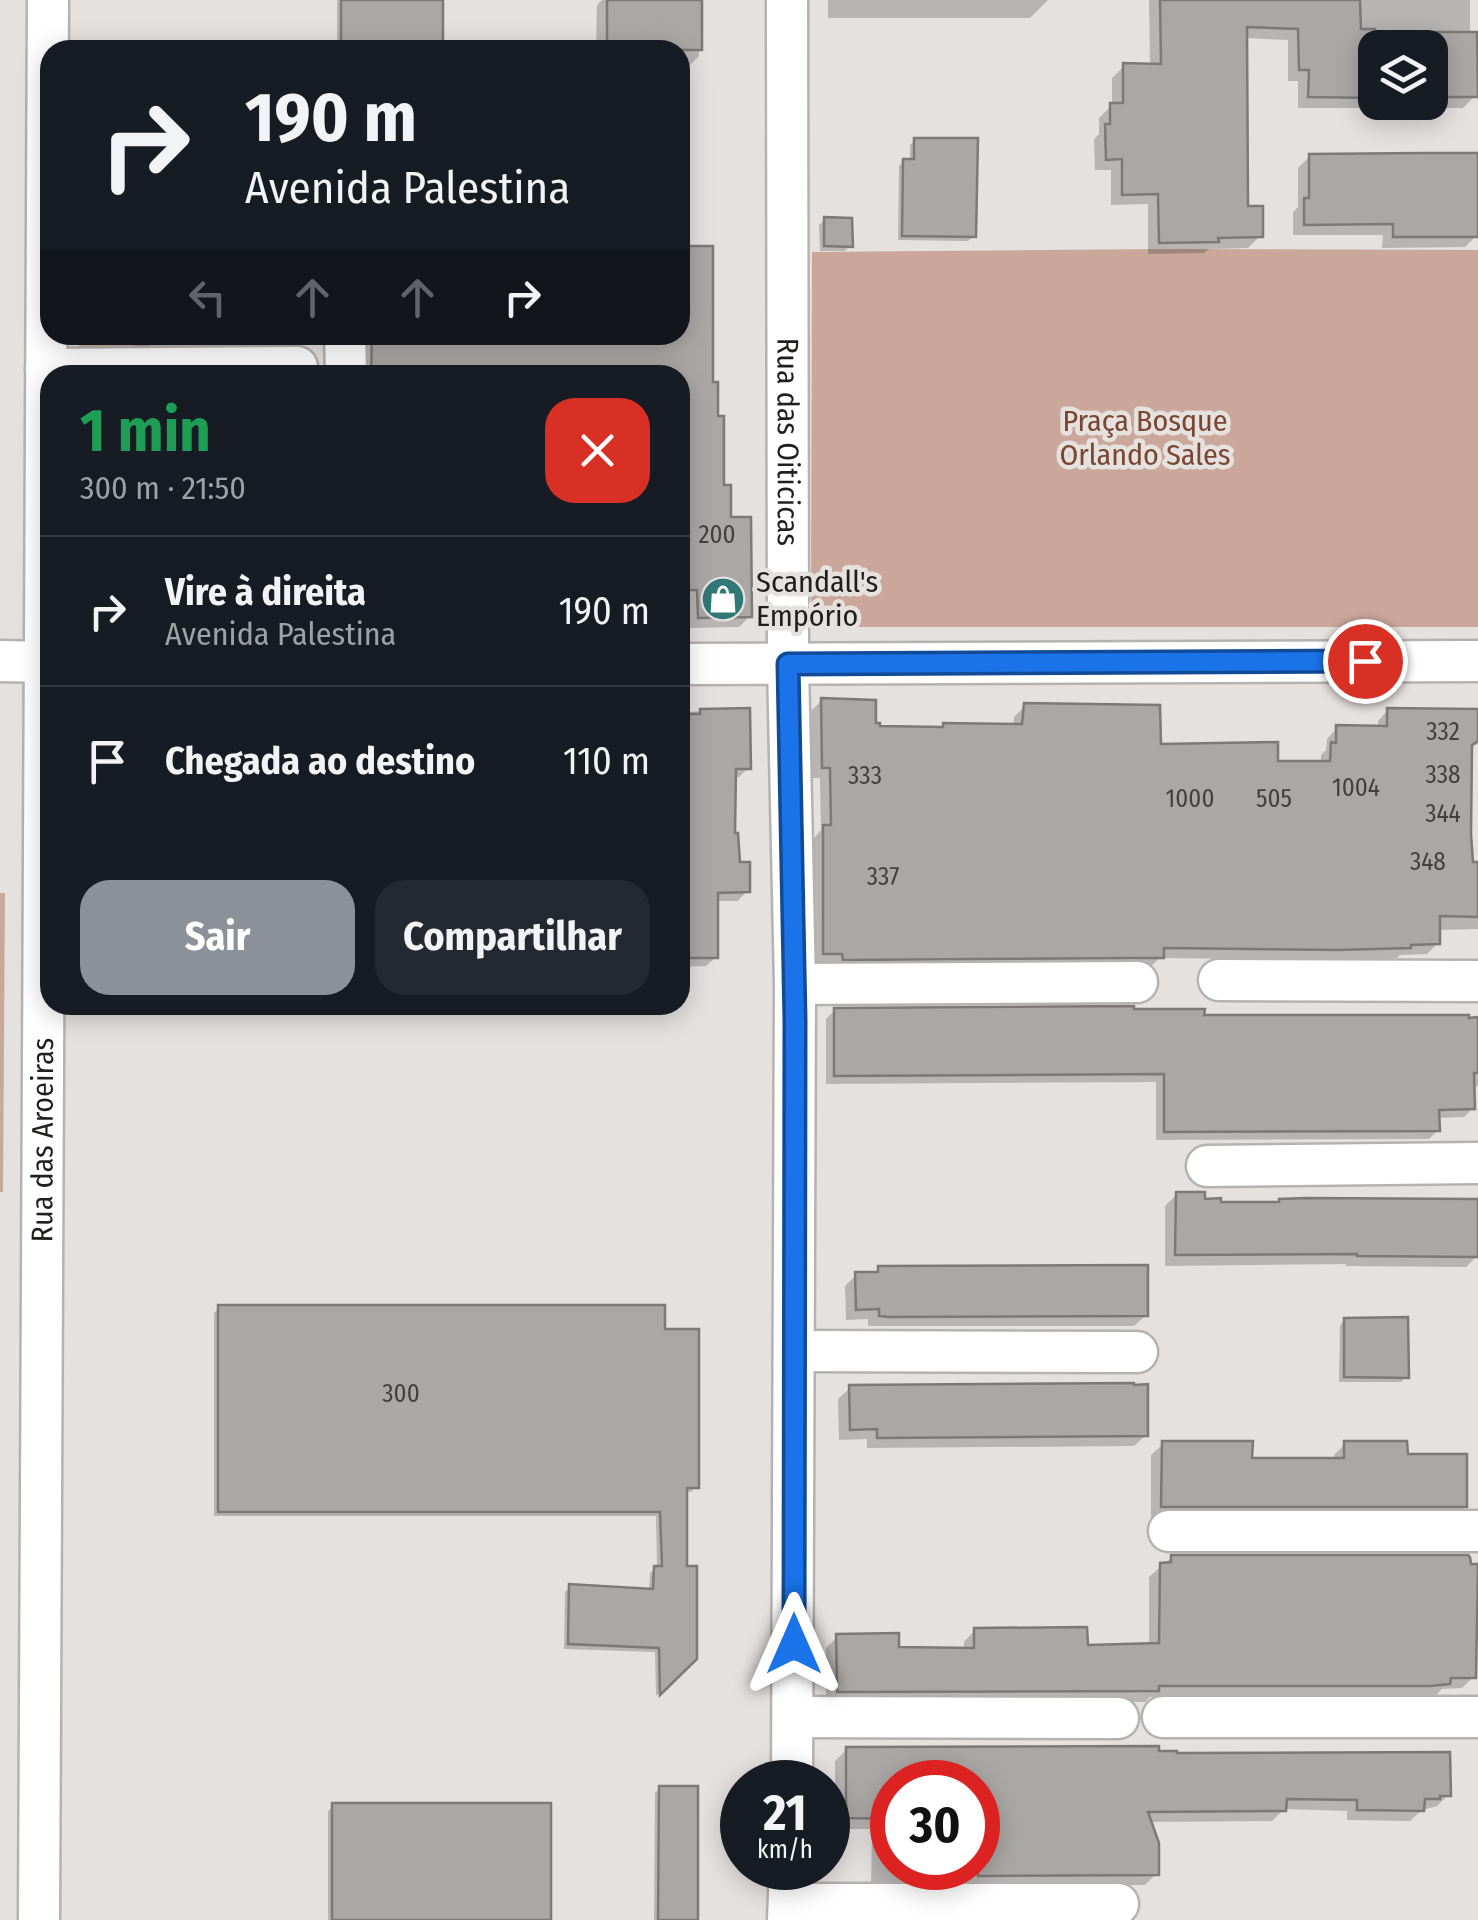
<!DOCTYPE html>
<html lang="pt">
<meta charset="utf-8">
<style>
:root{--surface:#171b24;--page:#242831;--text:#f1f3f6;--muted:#9ea1a6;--line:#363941;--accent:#8c9099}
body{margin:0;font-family:"Fira Sans Condensed",sans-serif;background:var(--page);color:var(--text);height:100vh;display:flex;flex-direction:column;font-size:38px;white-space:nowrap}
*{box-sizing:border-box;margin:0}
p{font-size:32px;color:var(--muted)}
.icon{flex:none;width:55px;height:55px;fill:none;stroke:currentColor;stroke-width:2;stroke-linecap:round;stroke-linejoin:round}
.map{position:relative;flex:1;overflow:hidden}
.panel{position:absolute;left:40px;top:365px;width:650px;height:650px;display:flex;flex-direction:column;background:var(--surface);border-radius:30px;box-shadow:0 5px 25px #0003}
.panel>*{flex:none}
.top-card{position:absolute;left:40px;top:40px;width:650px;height:305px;border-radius:30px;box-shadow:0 5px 25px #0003;background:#171b24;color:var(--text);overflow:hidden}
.buttons{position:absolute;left:1358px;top:30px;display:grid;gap:20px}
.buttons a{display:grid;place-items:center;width:90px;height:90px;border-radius:20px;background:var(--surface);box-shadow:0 5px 25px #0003;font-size:50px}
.speed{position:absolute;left:720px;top:1760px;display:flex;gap:20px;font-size:50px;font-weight:700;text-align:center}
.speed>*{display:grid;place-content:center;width:130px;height:130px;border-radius:50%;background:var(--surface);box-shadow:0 5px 25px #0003;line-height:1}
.speed small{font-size:25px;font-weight:400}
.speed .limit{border:15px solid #d22;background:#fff;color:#111}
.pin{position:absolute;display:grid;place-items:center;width:85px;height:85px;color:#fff;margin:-42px;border:5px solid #fff;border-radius:50%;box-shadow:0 2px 10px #0007}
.me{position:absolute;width:110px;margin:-55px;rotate:0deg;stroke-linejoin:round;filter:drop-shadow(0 0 8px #0008)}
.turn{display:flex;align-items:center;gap:35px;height:210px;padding:0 40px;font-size:45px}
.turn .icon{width:130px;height:130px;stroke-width:2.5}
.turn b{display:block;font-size:70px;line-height:85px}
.lanes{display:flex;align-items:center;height:95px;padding:0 40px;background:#0003;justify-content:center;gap:50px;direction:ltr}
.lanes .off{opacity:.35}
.round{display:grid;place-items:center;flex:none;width:105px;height:105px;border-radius:30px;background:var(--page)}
.head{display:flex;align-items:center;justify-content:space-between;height:170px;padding:0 40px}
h1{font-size:60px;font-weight:700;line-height:75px;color:#1e9e55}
.action{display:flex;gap:20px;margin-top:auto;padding:20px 40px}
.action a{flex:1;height:115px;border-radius:30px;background:var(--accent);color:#fff;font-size:40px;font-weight:700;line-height:115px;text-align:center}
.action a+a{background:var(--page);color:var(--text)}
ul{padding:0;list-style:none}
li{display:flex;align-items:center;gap:30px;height:150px;padding:0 40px;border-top:2px solid var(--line)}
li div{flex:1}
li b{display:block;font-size:38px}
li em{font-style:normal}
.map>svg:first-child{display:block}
.green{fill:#caa79a}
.shadow{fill:#0003;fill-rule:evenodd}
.building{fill:#aba7a5;stroke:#7d7978;stroke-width:2.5}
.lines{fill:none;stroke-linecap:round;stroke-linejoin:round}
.minor-casing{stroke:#b6b2b0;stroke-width:45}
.minor{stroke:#fff;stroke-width:40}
.route-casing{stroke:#114b97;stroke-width:25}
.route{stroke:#1a73e8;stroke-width:18}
.labels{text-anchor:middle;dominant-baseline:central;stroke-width:9;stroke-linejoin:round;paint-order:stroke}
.number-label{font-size:25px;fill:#434140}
.park-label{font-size:30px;fill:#7a4531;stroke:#e5e1df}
.street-label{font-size:30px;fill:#201f1e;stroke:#e5e1df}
.poi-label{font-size:30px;fill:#201f1e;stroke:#e5e1df;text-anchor:start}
</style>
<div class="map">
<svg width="1478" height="1920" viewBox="0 0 1478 1920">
<rect width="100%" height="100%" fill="#e5e1df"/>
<!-- green -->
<g class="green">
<polygon points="1159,249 1478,250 1478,627 811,627 812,252"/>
<polygon points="79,335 150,335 149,348 79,350"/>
<polygon points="0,893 5,893 3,1192 0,1192"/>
</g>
<!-- shadow -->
<g class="shadow">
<polygon points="337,0 441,0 440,50 337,50"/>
<polygon points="602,0 699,0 699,56 687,68 680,68 680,50 596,50 597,5"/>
<polygon points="828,0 1048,0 1030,18 828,18"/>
<path d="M1149,0H1470V35L1475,96L1463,108H1298V81H1288V40L1245,38L1246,208L1260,236L1248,248L1209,249L1204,253L1148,254V204L1111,205V170H1095L1094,139L1099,134V118L1112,105V78L1124,66H1150ZM1375,48H1430V102H1375Z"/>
<polygon points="915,140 974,236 968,241 898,240 899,166 904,161 910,161 910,145"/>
<polygon points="1310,156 1476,236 1465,247 1382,248 1383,235 1293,235 1293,212 1298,207 1298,168"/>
<polygon points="825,220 850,246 845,251 820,251 819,225"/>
<polygon points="680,249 710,384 722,487 750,616 739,627 688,628 688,609 680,609 680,375 362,375 362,339 366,335 680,335"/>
<polygon points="135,335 273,335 259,349 135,349"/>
<polygon points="822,700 878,728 940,729 944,725 1013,727 1014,717 1025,706 1158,747 1275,763 1321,763 1321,755 1326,750 1327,739 1337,728 1378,728 1378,721 1388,710 1478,711 1478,744 1469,748 1470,864 1478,864 1478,929 1437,930 1438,943 1427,954 1400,955 1397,958 1325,960 1160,958 1150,967 833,970 833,964 814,964 814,838 821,830 820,778 812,778 811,711"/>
<polygon points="748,710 748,768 739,777 733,777 732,835 738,864 747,891 738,901 716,901 716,957 706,966 680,967 680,712"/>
<polygon points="835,1010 1131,1011 1202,1018 1478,1020 1478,1085 1472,1091 1473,1108 1464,1117 1437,1118 1438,1130 1429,1139 1156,1140 1156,1082 826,1084 826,1019"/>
<polygon points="1177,1194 1219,1204 1478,1255 1466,1267 1346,1266 1346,1264 1165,1266 1165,1206"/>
<polygon points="879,1268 1146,1315 1134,1326 868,1326 868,1319 846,1320 845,1286 856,1275 873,1274"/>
<polygon points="219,1308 663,1332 696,1487 691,1492 684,1492 685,1569 694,1658 656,1696 655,1652 564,1649 565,1592 570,1587 649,1591 650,1573 657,1568 656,1516 214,1516 214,1313"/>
<polygon points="1345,1320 1406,1377 1401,1382 1339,1382 1340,1325"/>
<polygon points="850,1388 1146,1435 1134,1446 867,1448 867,1439 839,1440 838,1399"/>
<polygon points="1163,1444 1250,1461 1334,1461 1334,1455 1345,1444 1405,1456 1465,1506 1454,1517 1151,1517 1151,1455"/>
<polygon points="1172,1557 1478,1566 1473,1677 1462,1688 1442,1689 1436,1695 1417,1696 1150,1697 1145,1702 826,1703 826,1648 837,1637 896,1650 964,1650 964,1642 975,1630 1086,1647 1149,1646 1149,1577"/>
<path d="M847,1749L1156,1753L1448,1795L1437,1806L1422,1810L1410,1821L1347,1820V1811L1284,1809L1272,1821L1149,1822L1156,1874L1145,1885L871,1886L872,1829H835V1761ZM892,1782H978V1868H892Z"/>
<polygon points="660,1788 696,1920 654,1920 655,1793"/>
<polygon points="333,1806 548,1920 328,1920 328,1811"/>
</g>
<!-- building -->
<g class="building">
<rect x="341" y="0" width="102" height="50"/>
<rect x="607" y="0" width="95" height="50"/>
<polygon points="1160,0 1360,0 1361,29 1375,29 1375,98 1308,97 1309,70 1299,70 1298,29 1247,27 1248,206 1263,206 1263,237 1218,238 1219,242 1159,243 1158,194 1122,195 1122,159 1106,160 1105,124 1110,124 1110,103 1123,103 1123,63 1161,64"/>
<polygon points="1430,32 1477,32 1478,97 1430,97"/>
<polygon points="914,138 978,138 976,237 902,236 903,159 914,159"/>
<polygon points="1423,153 1478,153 1478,237 1393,237 1393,224 1304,225 1304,198 1309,198 1309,154"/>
<polygon points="824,217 852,218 853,247 824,246"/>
<polygon points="680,246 713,246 713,382 718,382 718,416 724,416 724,485 731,485 731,517 751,517 752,617 698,618 697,590 680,590 680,375 371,375 372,335 680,335"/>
<polygon points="821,698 876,700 876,723 880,723 880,726 943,727 943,723 1022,724 1024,703 1160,705 1161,744 1278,742 1278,761 1330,761 1331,742 1336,743 1336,725 1387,726 1387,708 1478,709 1478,741 1472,745 1471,834 1473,862 1478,862 1478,917 1440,916 1440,944 1411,945 1411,948 1338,950 1164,948 1164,958 1138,958 843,960 842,954 823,954 823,825 831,825 830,768 822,768"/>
<polygon points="750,708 751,769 736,769 735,833 738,833 740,862 750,862 750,892 718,893 718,958 687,958 687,950 680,950 680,714 700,714 700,709"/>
<polygon points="1134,1006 1134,1009 1205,1009 1204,1015 1469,1015 1469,1018 1478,1017 1478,1073 1474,1073 1475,1109 1439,1110 1440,1131 1164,1132 1164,1074 834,1076 834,1008"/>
<polygon points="1176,1192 1205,1192 1205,1199 1221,1198 1221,1202 1279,1202 1279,1199 1306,1198 1478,1199 1478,1257 1357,1256 1357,1254 1175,1255"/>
<polygon points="1148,1265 1148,1316 888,1317 879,1316 879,1309 856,1310 855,1272 878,1272 878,1266"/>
<polygon points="218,1305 665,1305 665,1329 699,1329 699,1488 687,1488 687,1566 697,1566 697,1659 660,1695 659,1648 568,1644 569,1584 653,1589 654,1566 662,1566 660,1512 218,1512"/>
<polygon points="1408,1317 1409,1378 1344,1377 1344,1318"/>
<polygon points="1134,1383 1134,1385 1148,1384 1148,1436 877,1438 877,1429 850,1430 849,1385"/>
<polygon points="1162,1441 1253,1441 1252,1458 1344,1458 1344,1441 1407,1441 1408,1454 1467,1454 1467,1507 1161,1507"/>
<polygon points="1171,1555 1468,1555 1470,1557 1471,1564 1478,1564 1476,1678 1451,1678 1450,1684 1430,1686 1159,1686 1159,1691 837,1692 836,1634 899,1633 899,1647 974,1648 974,1628 1087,1627 1088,1645 1159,1643 1160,1563 1171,1562"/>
<polygon points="1159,1746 1159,1751 1177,1751 1177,1753 1450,1752 1451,1796 1440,1796 1440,1799 1425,1799 1424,1811 1357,1810 1357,1800 1287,1799 1286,1811 1148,1812 1159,1843 1159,1875 978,1876 978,1782 892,1782 892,1819 846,1818 846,1747"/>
<polygon points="659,1786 698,1786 698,1920 658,1920"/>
<rect x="332" y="1803" width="219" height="117"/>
</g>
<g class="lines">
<!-- minor casing -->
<g class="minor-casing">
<g id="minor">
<path id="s1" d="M787,0L788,665L795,984L792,1782"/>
<polyline points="345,335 346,375"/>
<polyline points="46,369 297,367"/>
<polyline points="0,661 50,662"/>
<polyline points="680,664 1478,661"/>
<polyline points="1219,980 1478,981"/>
<polyline points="795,984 1137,982"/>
<polyline points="1207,1166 1478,1163"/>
<polyline points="795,1351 1137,1352"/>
<polyline points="1169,1531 1478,1531"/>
<polyline points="794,1717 1118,1718"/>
<polyline points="1163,1717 1478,1717"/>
<polyline points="789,1904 1118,1904"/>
<path id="s2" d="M39,1920L48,0"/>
<polyline points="788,1920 790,1868"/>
</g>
</g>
<!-- minor -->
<use href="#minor" class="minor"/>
</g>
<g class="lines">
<!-- route casing -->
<g class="route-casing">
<polyline id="route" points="794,1644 795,1021 788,664 1365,661"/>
</g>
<!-- route -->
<use href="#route" class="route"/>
</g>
<!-- icons -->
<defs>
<g id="shop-disc" transform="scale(2.25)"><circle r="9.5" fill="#2f7876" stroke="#e5e1df"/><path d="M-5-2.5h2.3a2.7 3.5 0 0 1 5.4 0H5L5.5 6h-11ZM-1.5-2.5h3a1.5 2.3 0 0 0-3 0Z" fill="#fff"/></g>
</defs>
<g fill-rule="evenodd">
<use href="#shop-disc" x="723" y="599"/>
</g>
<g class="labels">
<!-- number labels -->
<g class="number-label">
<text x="717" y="535">200</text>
<text x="1443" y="732">332</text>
<text x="1443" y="775">338</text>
<text x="865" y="776">333</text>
<text x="1356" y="788">1004</text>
<text x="1190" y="799">1000</text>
<text x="1274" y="799">505</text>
<text x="1443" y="814">344</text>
<text x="1428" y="862">348</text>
<text x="883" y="877">337</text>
<text x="401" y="1394">300</text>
</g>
<!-- park labels -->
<g class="park-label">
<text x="1145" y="421">Praça Bosque<tspan x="1145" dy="34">Orlando Sales</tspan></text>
</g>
<!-- street labels -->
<g class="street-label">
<text stroke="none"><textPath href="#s1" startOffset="442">Rua das Oiticicas</textPath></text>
<text stroke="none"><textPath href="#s2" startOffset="780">Rua das Aroeiras</textPath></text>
</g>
<!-- poi labels -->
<g class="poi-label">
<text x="756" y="582">Scandall's<tspan x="756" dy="34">Empório</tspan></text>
</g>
</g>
</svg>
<div class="buttons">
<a><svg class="icon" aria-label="layers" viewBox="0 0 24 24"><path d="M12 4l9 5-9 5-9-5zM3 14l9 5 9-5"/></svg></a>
</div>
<div class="speed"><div>21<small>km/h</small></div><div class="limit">30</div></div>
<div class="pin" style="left:1365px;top:661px;background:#d93025"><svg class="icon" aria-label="arrive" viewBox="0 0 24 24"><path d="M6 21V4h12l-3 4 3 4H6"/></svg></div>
<svg class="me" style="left:794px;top:1644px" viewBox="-20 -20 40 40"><path d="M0-17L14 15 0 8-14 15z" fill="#1a73e8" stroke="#fff" stroke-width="4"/></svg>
<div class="top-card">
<div class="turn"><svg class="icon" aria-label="right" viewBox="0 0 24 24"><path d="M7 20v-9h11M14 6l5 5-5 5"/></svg><div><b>190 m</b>Avenida Palestina</div></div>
<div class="lanes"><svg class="icon off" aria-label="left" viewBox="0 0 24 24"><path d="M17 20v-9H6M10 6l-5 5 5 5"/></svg><svg class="icon off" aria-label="ahead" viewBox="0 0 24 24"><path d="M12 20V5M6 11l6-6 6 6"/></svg><svg class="icon off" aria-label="ahead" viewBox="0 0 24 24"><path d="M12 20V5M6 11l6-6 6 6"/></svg><svg class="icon" aria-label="right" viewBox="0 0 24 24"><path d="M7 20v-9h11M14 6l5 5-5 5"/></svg></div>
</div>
<section class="panel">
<div class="head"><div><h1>1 min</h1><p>300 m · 21:50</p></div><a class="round" style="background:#d93025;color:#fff"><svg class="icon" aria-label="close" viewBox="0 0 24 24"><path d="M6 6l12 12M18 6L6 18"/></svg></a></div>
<ul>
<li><svg class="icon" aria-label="right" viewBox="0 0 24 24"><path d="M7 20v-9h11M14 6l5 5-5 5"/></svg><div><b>Vire à direita</b><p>Avenida Palestina</p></div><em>190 m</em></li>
<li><svg class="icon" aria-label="arrive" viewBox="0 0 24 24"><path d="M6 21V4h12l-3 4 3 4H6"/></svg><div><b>Chegada ao destino</b></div><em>110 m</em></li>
</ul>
<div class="action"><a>Sair</a><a>Compartilhar</a></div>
</section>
</div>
